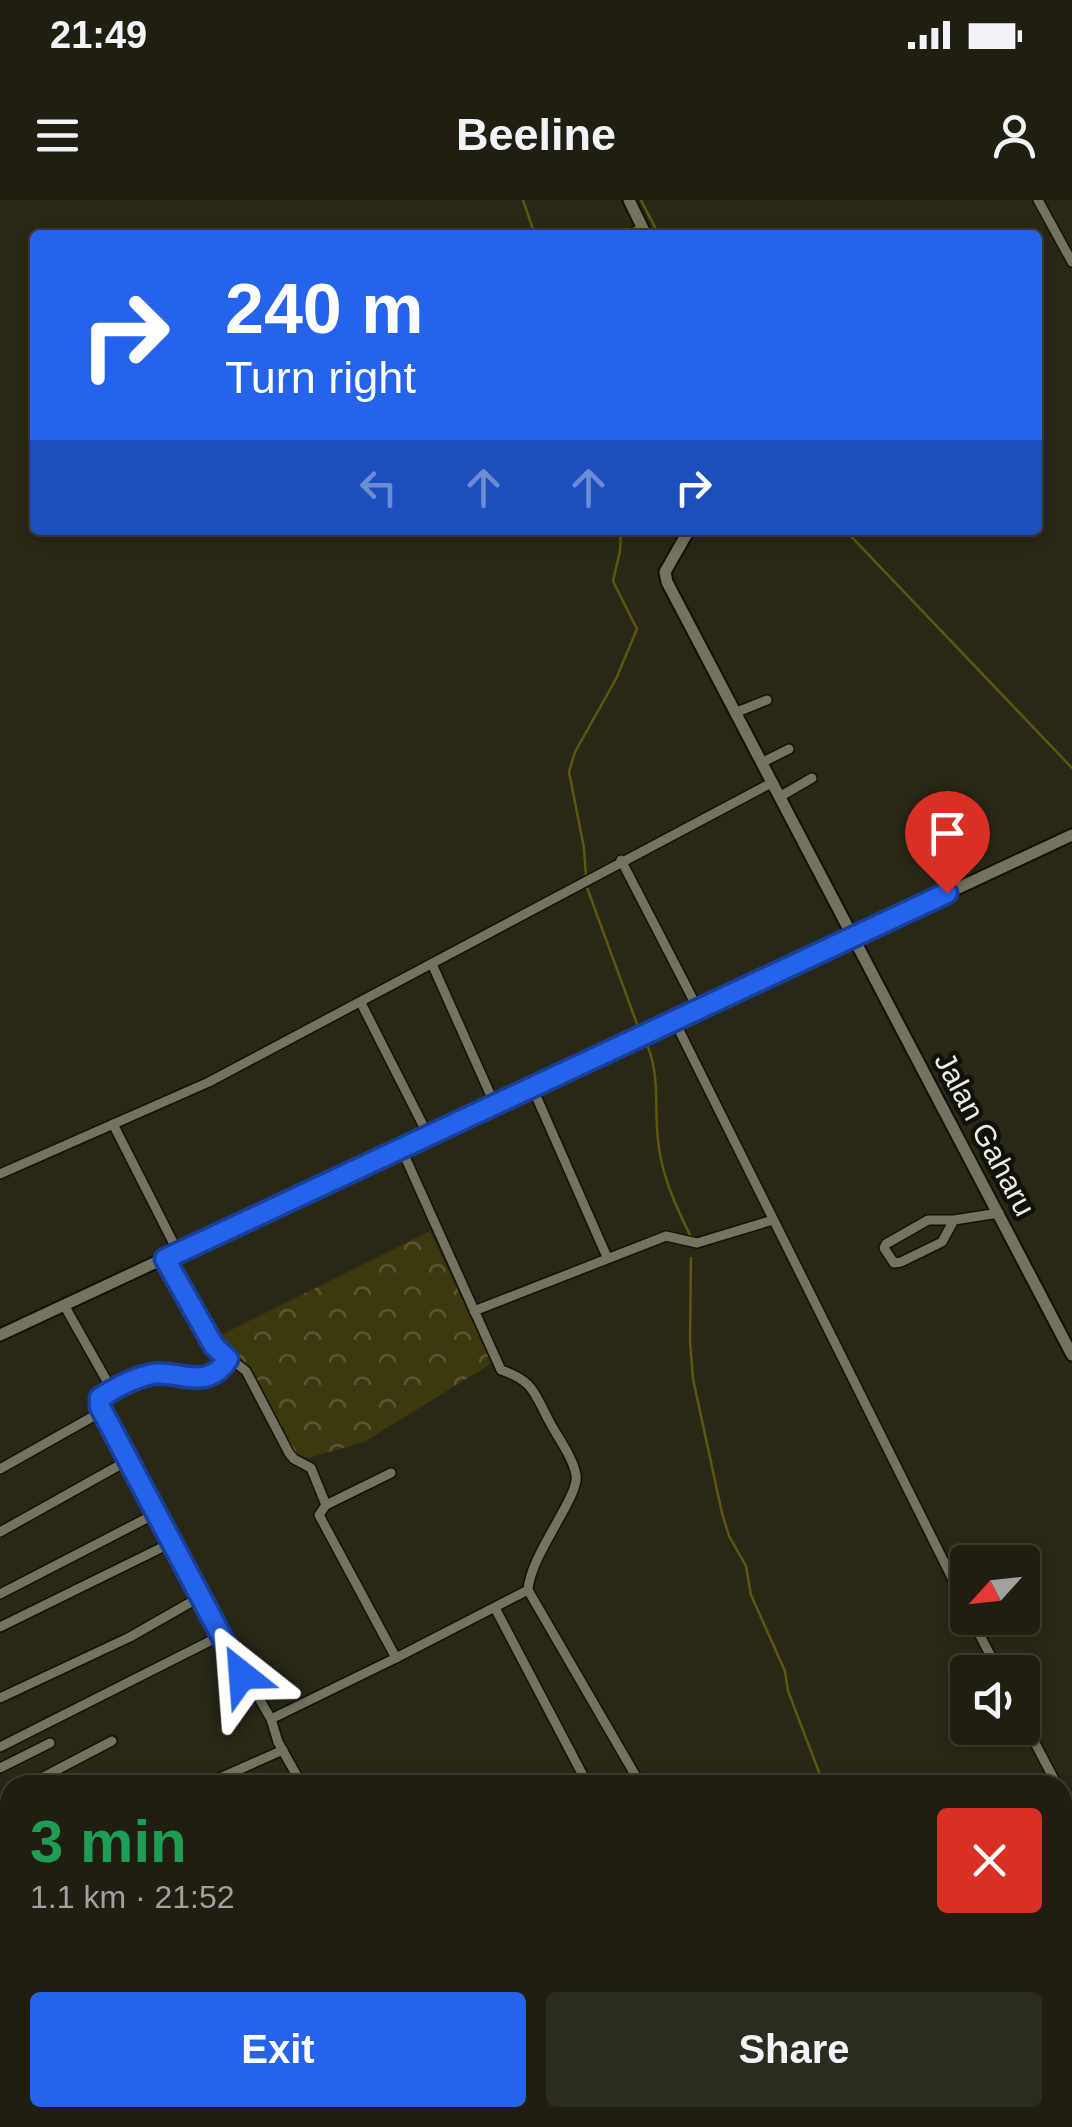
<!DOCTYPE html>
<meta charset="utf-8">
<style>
:root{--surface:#1f1e11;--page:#2c2b1f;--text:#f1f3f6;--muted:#a1a29f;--line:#3c3c31;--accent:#2563eb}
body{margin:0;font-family:Helvetica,sans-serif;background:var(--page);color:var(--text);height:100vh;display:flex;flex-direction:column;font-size:38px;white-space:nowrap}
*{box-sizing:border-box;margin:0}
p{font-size:32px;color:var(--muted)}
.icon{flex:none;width:55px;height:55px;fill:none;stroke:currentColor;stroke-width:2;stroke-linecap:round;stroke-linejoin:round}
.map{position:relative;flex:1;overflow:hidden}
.panel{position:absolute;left:0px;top:1575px;width:1072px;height:352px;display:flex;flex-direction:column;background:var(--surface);border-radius:30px 30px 0 0;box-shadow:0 5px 15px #0003,0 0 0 2px var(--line)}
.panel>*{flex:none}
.guide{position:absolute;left:30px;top:30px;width:1012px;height:305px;border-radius:10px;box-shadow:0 5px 15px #0003,0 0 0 2px var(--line);background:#2563eb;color:#fff;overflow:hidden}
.needle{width:65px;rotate:243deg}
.controls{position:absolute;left:950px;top:1345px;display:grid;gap:20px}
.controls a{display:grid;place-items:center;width:90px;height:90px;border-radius:10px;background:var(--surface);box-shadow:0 5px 15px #0003,0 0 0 2px var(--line);font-size:50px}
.pin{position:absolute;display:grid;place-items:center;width:85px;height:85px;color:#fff;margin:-102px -42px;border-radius:50% 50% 50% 0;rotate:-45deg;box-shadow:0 0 10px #0007}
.pin .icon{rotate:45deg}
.me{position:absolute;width:110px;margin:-55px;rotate:332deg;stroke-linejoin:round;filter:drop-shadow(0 0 8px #0008)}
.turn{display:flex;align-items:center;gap:35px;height:210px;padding:0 30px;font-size:45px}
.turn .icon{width:130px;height:130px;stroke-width:2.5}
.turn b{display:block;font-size:70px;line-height:85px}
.lanes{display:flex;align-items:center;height:95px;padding:0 30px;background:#0003;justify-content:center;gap:50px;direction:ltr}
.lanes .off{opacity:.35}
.round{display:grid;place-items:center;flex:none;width:105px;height:105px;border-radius:10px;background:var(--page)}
.headline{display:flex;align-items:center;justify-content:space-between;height:170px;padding:0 30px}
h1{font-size:60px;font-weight:700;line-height:75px;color:#1e9e55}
.action{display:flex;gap:20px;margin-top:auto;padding:20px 30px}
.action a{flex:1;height:115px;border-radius:10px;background:var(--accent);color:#fff;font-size:40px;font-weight:700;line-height:115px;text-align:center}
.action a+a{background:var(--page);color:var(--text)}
.status{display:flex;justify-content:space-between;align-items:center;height:70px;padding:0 50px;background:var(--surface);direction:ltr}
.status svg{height:28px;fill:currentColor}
header{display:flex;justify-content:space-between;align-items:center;height:130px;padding:0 30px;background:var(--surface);font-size:45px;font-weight:700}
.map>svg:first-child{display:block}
.park{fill:url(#park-crowns)}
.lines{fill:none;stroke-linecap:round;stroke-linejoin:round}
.stream{stroke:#5d570f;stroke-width:2.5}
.minor-casing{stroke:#121003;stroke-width:12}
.tertiary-casing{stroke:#121003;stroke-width:15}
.primary-casing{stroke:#121003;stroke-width:19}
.minor{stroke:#747360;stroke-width:9}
.tertiary{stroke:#747360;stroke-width:11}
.primary{stroke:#af7d95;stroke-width:15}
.route-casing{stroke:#184099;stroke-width:25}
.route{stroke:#2563eb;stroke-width:18}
.labels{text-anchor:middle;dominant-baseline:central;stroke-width:9;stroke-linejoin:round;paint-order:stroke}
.street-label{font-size:30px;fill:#ecece1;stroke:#111009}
</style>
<div class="status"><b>21:49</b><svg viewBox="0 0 49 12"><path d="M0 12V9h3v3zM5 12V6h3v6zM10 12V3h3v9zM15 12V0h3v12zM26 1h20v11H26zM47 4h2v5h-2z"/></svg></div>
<header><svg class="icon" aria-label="menu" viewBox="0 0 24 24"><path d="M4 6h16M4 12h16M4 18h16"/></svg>Beeline<svg class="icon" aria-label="person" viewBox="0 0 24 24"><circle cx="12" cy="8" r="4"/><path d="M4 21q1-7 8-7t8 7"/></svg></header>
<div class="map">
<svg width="1072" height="1927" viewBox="0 0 1072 1927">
<defs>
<pattern id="park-crowns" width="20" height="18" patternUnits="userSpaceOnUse" patternTransform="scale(2.5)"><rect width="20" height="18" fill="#3d390f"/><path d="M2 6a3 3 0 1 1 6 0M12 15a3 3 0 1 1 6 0" fill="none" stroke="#595632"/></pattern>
</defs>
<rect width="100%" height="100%" fill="#292817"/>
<!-- park -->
<polygon class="park" points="430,1031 492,1163 364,1242 308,1258 294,1254 244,1165 222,1150 215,1138"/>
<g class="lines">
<!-- stream -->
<g class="stream">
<polyline points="523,0 535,35"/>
<polyline points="641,0 659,35"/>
<polyline points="845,330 1072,568"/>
<polyline points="586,677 584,648 569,572 575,552 616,479 637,429 613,381 620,351 621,330"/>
<polyline points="586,685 640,832"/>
<path d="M644,839C661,869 654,906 658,940C661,974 676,1007 691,1037"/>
<polyline points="691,1058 690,1141 693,1179 722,1313 729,1336 746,1366 751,1395 785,1471 788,1491 824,1585"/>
</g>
<!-- minor casing -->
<g class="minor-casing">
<g id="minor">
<polyline points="1038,0 1072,62"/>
<polyline points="629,35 642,28"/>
<polyline points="737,512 767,500"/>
<polyline points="763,562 789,549"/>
<polyline points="781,596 812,578"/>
<polyline points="621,660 698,809"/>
<polyline points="432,764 495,905"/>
<polyline points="361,803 428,935"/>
<polyline points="674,820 968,1410"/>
<polyline points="533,889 607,1057"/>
<polyline points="113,924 178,1052"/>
<path d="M401,948L501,1170C532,1180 534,1192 548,1219C556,1235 573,1257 576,1275C580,1296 530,1355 528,1390L641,1585"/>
<polyline points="0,974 209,882 773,582"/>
<polyline points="954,1020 942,1042 901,1062 894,1063 884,1048 886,1044 928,1020 954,1020 999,1013"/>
<polyline points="165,1059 214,1146 246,1171 289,1253 294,1259 311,1268 326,1305"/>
<polyline points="64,1105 112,1190"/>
<polyline points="474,1111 666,1036 697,1043 773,1020"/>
<polyline points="228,1159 220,1168 199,1178 155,1173 103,1196 100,1207 200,1397 271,1519 278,1542 302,1585"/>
<polyline points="0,1269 101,1212"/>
<polyline points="391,1273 326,1305 319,1315 396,1458 528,1390"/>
<polyline points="0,1332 127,1261"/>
<polyline points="0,1394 155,1314"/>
<polyline points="495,1408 588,1585"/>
<polyline points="971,1418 999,1472"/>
<polyline points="0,1427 171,1343"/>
<polyline points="0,1498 130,1437 200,1397"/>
<polyline points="1022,1518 1057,1585"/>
<polyline points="271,1519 396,1458"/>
<polyline points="0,1547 222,1435"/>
<polyline points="0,1568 50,1543"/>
<polyline points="28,1585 112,1541"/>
<polyline points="204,1585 283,1550"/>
<polyline points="1062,1596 1072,1615"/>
<polyline points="0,1599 10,1594"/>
<polyline points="0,1661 10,1656"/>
<polyline points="0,1742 10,1736"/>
<polyline points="0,1772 10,1767"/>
<polyline points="0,1802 10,1798"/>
<polyline points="0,1845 10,1841"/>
<polyline points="0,1910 10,1905"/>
<polyline points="708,1918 713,1927"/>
<polyline points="850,1918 855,1927"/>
<polyline points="82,1927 103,1918"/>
<polyline points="164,1927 172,1927"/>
<polyline points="183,1927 199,1918"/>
<polyline points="267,1927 288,1918"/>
<polyline points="393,1927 397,1925"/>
</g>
</g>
<!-- tertiary casing -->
<g class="tertiary-casing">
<g id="tertiary">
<polyline points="629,0 646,35"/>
<polyline points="689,330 665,372 667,382 1072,1155"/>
<polyline points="0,1135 1072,635"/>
<polyline points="0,1681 10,1700"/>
<polyline points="124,1918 129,1927"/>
</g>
</g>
<!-- primary casing -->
<g class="primary-casing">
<g id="primary">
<polyline points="1062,1739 1072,1734"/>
<polyline points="720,1927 737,1918"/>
</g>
</g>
<!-- minor -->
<use href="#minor" class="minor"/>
<!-- tertiary -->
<use href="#tertiary" class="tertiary"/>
<!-- primary -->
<use href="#primary" class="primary"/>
</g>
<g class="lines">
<!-- route casing -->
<g class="route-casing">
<path id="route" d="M242,1475L100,1207V1198L106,1194C119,1186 137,1177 152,1174C176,1169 207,1193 228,1159L214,1146L165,1059L947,693"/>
</g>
<!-- route -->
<use href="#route" class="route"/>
</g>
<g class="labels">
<!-- street labels -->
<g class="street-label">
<text transform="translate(985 934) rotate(62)">Jalan Gaharu</text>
</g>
</g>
</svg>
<div class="controls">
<a><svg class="needle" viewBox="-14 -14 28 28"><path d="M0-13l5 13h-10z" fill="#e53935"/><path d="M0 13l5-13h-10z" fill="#a1a29f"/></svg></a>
<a><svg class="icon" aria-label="sound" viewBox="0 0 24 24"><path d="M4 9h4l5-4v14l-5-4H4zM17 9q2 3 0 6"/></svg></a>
</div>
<div class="pin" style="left:947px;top:693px;background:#d93025"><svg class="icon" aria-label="arrive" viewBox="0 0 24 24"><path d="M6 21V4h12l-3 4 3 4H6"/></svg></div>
<svg class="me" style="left:242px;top:1475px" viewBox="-20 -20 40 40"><path d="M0-17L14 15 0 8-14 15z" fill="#2563eb" stroke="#fff" stroke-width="4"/></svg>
<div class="guide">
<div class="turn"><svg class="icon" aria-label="right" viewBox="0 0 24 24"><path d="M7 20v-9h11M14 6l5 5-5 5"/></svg><div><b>240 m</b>Turn right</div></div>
<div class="lanes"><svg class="icon off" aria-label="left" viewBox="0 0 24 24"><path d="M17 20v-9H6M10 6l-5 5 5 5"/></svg><svg class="icon off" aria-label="ahead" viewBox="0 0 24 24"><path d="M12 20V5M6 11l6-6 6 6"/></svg><svg class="icon off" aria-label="ahead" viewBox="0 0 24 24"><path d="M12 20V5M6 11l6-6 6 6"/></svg><svg class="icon" aria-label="right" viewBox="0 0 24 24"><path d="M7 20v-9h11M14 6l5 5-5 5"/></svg></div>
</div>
<section class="panel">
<div class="headline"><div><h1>3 min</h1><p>1.1 km · 21:52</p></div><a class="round" style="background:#d93025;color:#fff"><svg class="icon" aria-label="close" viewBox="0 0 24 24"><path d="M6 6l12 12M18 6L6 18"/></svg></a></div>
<div class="action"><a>Exit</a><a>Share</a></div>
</section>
</div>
